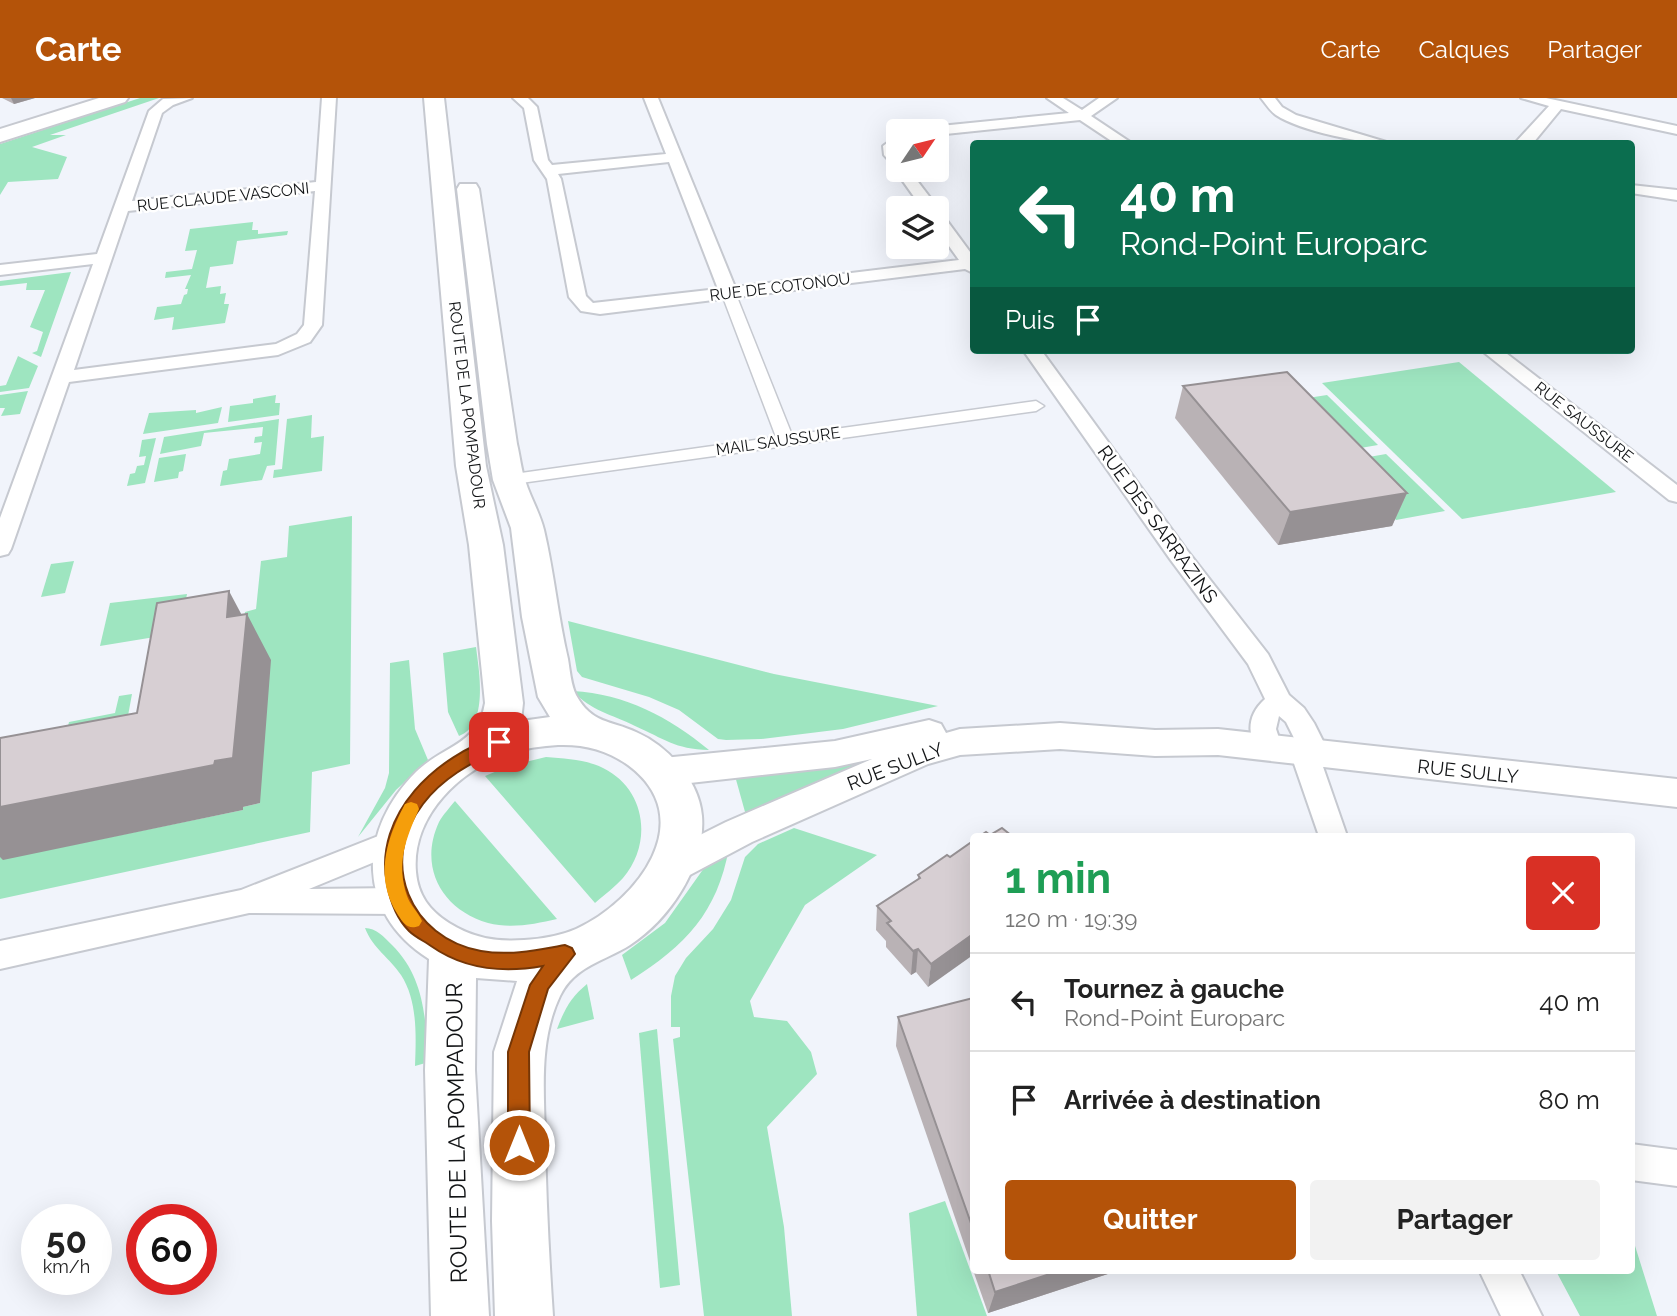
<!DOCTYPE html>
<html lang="fr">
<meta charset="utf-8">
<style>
:root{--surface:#fff;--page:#f2f2f2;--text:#222;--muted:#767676;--line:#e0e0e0;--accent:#b45309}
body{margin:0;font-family:Raleway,sans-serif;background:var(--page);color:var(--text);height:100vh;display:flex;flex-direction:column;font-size:26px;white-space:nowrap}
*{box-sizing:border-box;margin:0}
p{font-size:23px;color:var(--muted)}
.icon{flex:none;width:38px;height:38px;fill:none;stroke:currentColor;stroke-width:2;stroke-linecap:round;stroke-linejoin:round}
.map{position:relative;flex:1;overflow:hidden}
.details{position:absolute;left:970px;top:735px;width:665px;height:441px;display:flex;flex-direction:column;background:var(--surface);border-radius:7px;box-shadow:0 7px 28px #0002}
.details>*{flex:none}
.top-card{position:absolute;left:970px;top:42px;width:665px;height:214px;border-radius:7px;box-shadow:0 7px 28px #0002;background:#0b6e4f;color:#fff;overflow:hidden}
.needle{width:46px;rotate:55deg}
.fabs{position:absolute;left:886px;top:21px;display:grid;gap:14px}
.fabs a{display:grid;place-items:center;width:63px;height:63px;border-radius:7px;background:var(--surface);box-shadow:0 7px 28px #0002;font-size:35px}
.speed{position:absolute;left:21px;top:1106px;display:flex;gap:14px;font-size:35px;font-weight:700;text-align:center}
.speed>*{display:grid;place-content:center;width:91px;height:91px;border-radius:50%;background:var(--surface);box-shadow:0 7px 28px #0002;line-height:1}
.speed small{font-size:18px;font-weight:400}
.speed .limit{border:10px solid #d22;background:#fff;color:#111}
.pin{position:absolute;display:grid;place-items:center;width:60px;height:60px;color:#fff;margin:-30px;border-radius:14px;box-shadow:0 4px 10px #0006}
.me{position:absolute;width:77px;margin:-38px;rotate:0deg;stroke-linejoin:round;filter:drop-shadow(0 0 5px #0008)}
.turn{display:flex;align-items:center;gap:24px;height:147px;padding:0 35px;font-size:32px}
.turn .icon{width:91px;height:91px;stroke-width:2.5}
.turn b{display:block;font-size:49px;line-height:60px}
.then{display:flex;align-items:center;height:66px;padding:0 35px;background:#0003;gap:14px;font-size:26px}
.round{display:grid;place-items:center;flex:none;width:74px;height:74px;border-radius:7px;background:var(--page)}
.head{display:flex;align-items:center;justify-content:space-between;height:119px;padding:0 35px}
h1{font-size:42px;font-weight:700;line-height:52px;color:#1e9e55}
.primary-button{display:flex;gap:14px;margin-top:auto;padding:14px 35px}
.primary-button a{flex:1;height:80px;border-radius:7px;background:var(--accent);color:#fff;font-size:28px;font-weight:700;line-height:80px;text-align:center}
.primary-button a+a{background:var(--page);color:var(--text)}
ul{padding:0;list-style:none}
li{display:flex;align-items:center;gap:21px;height:98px;padding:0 35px;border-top:2px solid var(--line)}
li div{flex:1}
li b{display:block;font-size:26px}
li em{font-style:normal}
header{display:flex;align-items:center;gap:42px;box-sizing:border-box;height:98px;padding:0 35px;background:var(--accent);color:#fff}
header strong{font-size:33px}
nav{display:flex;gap:38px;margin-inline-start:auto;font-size:24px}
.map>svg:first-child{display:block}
.green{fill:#9ee5c0}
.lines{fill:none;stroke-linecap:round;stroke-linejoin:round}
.pedestrian-casing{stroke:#c6c9d0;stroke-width:3}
.minor-casing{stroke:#c6c9d0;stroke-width:4}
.tertiary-casing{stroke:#c6c9d0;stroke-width:4}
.secondary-casing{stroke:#c6c9d0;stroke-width:4}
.primary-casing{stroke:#c6c9d0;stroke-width:4}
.pedestrian{fill:#fff;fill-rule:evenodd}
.minor{fill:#fff;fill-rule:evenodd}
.tertiary{fill:#fff;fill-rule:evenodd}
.secondary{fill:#fff;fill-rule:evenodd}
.primary{fill:#fff;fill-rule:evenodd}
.wall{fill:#b9b2b5}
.shaded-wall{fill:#969194}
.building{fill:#d7cfd3;stroke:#969194;stroke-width:2}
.route{fill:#b45309;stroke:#753606;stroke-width:2}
.slow{fill:#f59e0b}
.labels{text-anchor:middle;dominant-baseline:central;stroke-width:5;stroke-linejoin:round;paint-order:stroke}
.far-street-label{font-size:16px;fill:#121416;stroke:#fff}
.street-label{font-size:19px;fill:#121416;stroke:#fff}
.near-street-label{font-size:23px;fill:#121416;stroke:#fff}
</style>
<header>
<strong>Carte</strong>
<nav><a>Carte</a><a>Calques</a><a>Partager</a></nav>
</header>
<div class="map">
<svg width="1677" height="1218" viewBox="0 0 1677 1218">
<rect width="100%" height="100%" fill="#f1f4fb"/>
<!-- green -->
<g class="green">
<polygon points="140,0 159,0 50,37 66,37 32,49 67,59 58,81 8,84 0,97 0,46"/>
<polygon points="253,124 252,132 258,132 258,136 288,133 287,137 237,143 233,166 210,169 206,190 221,188 220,196 226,195 224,206 229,206 225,225 172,232 174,219 154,222 157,209 181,206 184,197 187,196 188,191 185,191 191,177 165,180 166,174 192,171 197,152 185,153 190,131"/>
<polygon points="71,174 41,259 32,255 37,253 43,234 30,229 45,192 26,192 27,185 0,188 0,183"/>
<polygon points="18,258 38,268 29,290 0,294 0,288 6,287"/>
<polygon points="1459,264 1616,394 1462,421 1322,285"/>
<polygon points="28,293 20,316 1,318 5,310 0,310 0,297"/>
<polygon points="276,297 275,305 280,305 279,317 228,324 230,308 253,305 253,301"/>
<polygon points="1327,297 1378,347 1331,355 1282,304"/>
<polygon points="222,309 218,325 143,336 149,315 196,312 196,315"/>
<polygon points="312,317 311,340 324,338 322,373 273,380 274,372 282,371 287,321"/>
<polygon points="279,321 275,367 267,368 262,382 220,388 223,373 227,372 229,361 260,356 262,344 254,345 255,339 262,338 263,329 204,335 201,348 160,356 164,339"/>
<polygon points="156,340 145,385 127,388 130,376 135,375 137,368 144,367 146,358 139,359 142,342"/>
<polygon points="186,356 183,373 179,374 178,380 154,384 159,360"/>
<polygon points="1386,356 1445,413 1396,422 1340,364"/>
<polygon points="352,418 350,666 312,674 310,734 0,801 0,719 3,761 243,712 243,709 260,705 242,541 245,514 256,511 261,463 287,459 289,428"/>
<polygon points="74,463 65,495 41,499 51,466"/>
<polygon points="187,496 181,528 167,537 100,548 110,505"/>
<polygon points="568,523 774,576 938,608 843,631 761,641 726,642 718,641 679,612 649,599 582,579 577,573"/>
<path d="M476,549C479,573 489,627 459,638L448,614L443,555Z"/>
<polygon points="409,562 415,631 428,662 396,692 358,739 385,690 389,675 390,565"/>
<path d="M573,593C625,596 669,619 709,652C674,651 665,641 635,628C611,616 591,613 573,593Z"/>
<polygon points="132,596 125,634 68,628 69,624 115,615 119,598"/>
<path d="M546,659C566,661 585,661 603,670C646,691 653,745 623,780C615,789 604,797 595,805L485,678L509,668Z"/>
<polygon points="869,664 747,721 735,678"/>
<path d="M455,703L557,821C535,826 511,831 488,825C442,812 418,769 439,724C443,717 450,709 455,703Z"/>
<polygon points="794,730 877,757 805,807 750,903 754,919 787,923 811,954 817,976 767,1029 784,1129 792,1218 704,1218 673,941 680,939 680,929 671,929 671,898 675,878 686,860 713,831 731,802 745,759 758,746"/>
<path d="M729,750C717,815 686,847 631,882L622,857L665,825L709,763Z"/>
<path d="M365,830C376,830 384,839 392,847C425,880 425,920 429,964L415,968C416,939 418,903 401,877C390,860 373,851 365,830Z"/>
<path d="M587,886L594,921L557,931C564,912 571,899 587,886Z"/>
<polygon points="657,931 680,1187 660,1190 639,935"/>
<polygon points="945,1103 987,1218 917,1218 909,1115"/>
<polygon points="1631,1135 1657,1218 1580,1218 1556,1173 1631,1172"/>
</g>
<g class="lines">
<!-- pedestrian casing -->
<g class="pedestrian-casing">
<polygon id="pedestrian" points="728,190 735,194 792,337 1036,303 1044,308 1036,313 521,385 515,384 512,380 515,376 521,375 776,339 721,194"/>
</g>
<!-- minor casing -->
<g class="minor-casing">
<g id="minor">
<path d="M192,0L173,7L162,15L132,103L316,84L322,0H336L322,227L310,244L278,257L69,284L11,451L8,456L0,458V420L93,166L0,177V167L97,156L149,13L163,1ZM315,93L304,227L297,236L276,246L74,272L128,113Z"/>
<path d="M513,0H528L537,9L548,62L552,67L666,56L644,0H658L735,189L959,162L936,130V114L942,116L973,158V175L965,171L600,216L581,213L569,199L547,81L534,62L524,10ZM669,64L718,191L593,205L586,198L561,81L558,76Z"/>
<polygon points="1047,0 1063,0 1082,12 1099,0 1117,0 1091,18 1133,46 1116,46 1080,22 936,37 936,33 923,33 930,29 1069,15"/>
<path d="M1261,0H1275L1282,9L1296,17L1393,46C1364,46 1300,33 1276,17C1270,13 1266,6 1261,0Z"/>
<polygon points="1521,0 1546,0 1677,28 1677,36 1561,11 1533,45 1514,46 1549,8"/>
<polygon points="898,37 898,72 909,72 938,110 936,112 922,110 895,72 896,70 884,57 883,48"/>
<polygon points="1631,87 1677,92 1677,102 1631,95"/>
<path d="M1023,252H1041L1186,451L1268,556L1289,597L1304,610L1314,625L1329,655L1321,663L1347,738H1319L1290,654L1297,646L1286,624L1279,618L1276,631L1282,649L1278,656L1268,659L1258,656C1247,636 1247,617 1265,601L1248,566L1170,461Z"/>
<polygon points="1481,252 1502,252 1677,387 1677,404 1669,402"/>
<polygon points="396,731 406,735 411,743 406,751 309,791 399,790 410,794 414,803 410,812 399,816 249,815 0,871 0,843 241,792"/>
<polygon points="1631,1046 1677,1052 1677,1088 1631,1082"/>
<polygon points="1479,1172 1519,1172 1542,1218 1501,1218"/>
</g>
</g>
<!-- tertiary casing -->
<g class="tertiary-casing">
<polygon id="tertiary" points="929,622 941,626 946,635 960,631 1060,625 1155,632 1218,631 1677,681 1677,709 1218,657 1155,658 1060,651 960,657 928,666 752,744 686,779 673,784 660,779 654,768 660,757 726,724 872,661 835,669 663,688 651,684 645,674 651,664 663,660 835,643"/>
</g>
<!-- secondary casing -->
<g class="secondary-casing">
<polygon id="secondary" points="99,0 128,0 125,4 0,44 0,31"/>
</g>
<!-- primary casing -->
<g class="primary-casing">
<path id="primary" d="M424,0H444L486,368L503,447L523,605L521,623L550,619L538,599L522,519L511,430L493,382L487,346L457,91L460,86H476L479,91L517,346C520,358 521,371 525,382C530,399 540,415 544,432C554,474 558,519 568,561C570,573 571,587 576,597C592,626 610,622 636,634C668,648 699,682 702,718C706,767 670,821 630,847C605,863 574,868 560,898C539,942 544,992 545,1038C546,1099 549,1158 553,1218H495L492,1123L494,954L517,883L476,880L475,972L489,1218H431L425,972L429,861C356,815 357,733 416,674C444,647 478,647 485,605L469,447L456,368ZM558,647C584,646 607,652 628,667C701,721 637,803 576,831C560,838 541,841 524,842C496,844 473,840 449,825C429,812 418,797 416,774C411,718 461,670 511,655C526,650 542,648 558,647Z"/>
</g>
<!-- pedestrian -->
<use href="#pedestrian" class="pedestrian"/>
<!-- minor -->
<use href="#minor" class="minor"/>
<!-- tertiary -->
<use href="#tertiary" class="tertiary"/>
<!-- secondary -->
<use href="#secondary" class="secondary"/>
<!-- primary -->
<use href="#primary" class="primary"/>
</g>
<!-- wall -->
<g class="wall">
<polygon points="2,0 35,0 14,6"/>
<polygon points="1183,288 1407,395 1392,428 1278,447 1175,320"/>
<polygon points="947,757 928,889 916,874 911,877 886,849 886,843 876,832 877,808 918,781 918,777"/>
<polygon points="973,900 973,1172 896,948 898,919"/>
<polygon points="973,1172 1120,1172 988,1215"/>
</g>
<!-- shaded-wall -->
<g class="shaded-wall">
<polygon points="11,0 35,0 14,6"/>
<polygon points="1407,395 1392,428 1278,447 1290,414"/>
<polygon points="229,493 246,525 247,516 271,562 260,705 243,709 243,712 3,762 0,759 0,709 214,667"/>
<polygon points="973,836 973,857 928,889 931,866"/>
<polygon points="918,851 916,874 911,877 913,853"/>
<polygon points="1062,1172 1120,1172 988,1215 995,1194"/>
</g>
<!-- building -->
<g class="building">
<polygon points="1287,274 1407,395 1290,414 1183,288"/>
<polygon points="229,493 227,519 247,516 233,660 215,663 214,667 0,709 0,640 137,615 157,505"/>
<polygon points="1002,730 1012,738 980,738 986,734 990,737"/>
<polygon points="973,743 973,836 931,866 918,851 913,853 887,825 891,823 877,808 920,780 918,777 947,757 950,759"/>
<polygon points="973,900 973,1131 898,919"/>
<polygon points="988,1172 1062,1172 995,1194"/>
</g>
<!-- route -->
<path class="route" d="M499,638L505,640L507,644L505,648C474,664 444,678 423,706C378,764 410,840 481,853C510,858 537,852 565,847L572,850L575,856L548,891L529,954L530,1047L526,1055L519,1058L511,1055L508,1047V954L530,887L543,868C504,875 465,872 431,848C424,843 415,839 409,833C397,821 390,802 387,786C373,716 437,657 499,638Z"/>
<!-- slow -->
<path class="slow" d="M411,704L417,706L419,711C406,740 396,765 407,798C410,807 418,814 422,823L419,828C408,832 404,826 398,817C374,780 386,742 405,706Z"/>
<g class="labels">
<!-- far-street labels -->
<g class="far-street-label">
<text transform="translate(223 99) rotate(-6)">RUE CLAUDE VASCONI</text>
<text transform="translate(780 189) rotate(-7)">RUE DE COTONOU</text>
<text transform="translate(467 307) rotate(83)">ROUTE DE LA POMPADOUR</text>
<text transform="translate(1584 324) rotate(38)">RUE SAUSSURE</text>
<text transform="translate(778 343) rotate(-8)">MAIL SAUSSURE</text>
</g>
<!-- street labels -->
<g class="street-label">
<text transform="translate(1158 426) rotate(54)">RUE DES SARRAZINS</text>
<text transform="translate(895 668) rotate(-21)">RUE SULLY</text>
<text transform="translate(1468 673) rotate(6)">RUE SULLY</text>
</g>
<!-- near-street labels -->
<g class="near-street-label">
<text transform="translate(456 1035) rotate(-91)">ROUTE DE LA POMPADOUR</text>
</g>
</g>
</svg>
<div class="fabs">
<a><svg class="needle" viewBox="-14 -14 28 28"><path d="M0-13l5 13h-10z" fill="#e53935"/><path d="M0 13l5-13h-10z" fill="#767676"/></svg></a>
<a><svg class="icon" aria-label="layers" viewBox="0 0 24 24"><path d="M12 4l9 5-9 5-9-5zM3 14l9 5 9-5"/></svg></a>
</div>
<div class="speed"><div>50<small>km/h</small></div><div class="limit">60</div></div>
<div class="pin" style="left:499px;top:644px;background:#d93025"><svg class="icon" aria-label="arrive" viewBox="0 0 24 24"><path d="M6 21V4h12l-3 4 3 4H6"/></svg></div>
<svg class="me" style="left:519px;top:1047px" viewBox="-20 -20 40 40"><circle r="17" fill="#b45309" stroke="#fff" stroke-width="3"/><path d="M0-11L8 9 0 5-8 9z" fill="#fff"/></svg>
<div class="top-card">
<div class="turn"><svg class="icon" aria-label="left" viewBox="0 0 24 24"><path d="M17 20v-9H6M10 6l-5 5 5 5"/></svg><div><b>40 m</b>Rond-Point Europarc</div></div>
<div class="then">Puis<svg class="icon" aria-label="arrive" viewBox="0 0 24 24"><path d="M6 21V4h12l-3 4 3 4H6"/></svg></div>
</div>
<section class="details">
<div class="head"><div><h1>1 min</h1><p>120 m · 19:39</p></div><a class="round" style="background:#d93025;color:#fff"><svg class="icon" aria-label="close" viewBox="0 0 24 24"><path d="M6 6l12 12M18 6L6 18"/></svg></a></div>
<ul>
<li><svg class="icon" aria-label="left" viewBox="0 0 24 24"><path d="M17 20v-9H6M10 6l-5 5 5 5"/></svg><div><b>Tournez à gauche</b><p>Rond-Point Europarc</p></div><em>40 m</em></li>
<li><svg class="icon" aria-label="arrive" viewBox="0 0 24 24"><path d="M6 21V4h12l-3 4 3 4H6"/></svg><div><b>Arrivée à destination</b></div><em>80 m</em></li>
</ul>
<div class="primary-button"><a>Quitter</a><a>Partager</a></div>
</section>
</div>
